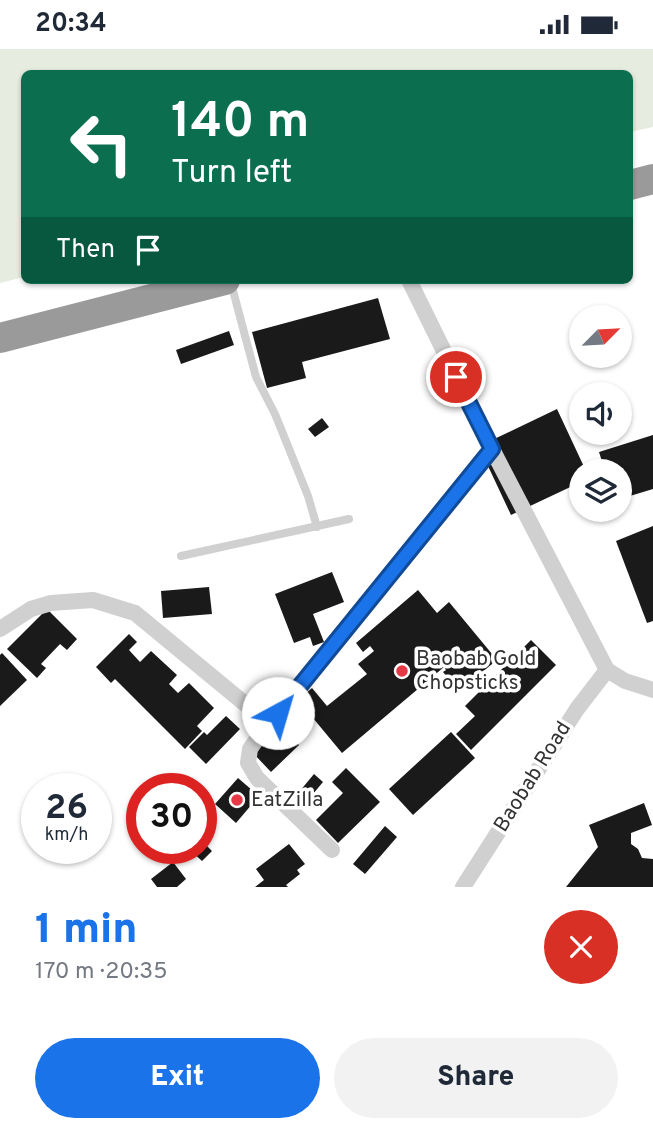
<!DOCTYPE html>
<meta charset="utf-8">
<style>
:root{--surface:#fff;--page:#f2f2f3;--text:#1f2937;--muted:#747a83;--accent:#1a73e8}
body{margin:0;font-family:Overpass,sans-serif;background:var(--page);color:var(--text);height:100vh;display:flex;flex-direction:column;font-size:26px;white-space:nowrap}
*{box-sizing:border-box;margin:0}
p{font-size:23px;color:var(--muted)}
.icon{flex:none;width:38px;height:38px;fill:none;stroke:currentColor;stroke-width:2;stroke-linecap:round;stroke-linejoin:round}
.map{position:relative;height:838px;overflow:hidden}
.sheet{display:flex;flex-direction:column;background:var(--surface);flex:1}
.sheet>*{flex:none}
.guide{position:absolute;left:21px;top:21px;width:612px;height:214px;border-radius:10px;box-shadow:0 2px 5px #0004;background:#0b6e4f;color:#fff;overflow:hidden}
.needle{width:46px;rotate:66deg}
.controls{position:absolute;left:569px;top:256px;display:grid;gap:14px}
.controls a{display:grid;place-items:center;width:63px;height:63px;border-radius:50%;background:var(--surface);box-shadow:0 2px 5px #0004;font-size:35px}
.speed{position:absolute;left:21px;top:724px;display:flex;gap:14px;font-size:35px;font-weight:700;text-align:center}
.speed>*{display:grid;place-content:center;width:91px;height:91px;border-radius:50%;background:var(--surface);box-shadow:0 2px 5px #0004;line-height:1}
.speed small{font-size:18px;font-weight:400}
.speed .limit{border:10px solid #d22;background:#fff;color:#111}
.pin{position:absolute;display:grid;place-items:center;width:60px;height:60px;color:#fff;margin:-30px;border:4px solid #fff;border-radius:50%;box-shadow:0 2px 7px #0007}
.me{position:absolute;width:77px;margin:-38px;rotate:39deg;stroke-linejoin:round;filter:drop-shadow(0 0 5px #0008)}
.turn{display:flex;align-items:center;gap:24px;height:147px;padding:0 35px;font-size:32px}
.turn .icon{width:91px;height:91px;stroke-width:2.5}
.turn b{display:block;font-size:49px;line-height:60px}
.then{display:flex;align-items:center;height:66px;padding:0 35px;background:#0003;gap:14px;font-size:26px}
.round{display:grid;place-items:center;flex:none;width:74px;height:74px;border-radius:37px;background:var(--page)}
.headline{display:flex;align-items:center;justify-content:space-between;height:119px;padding:0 35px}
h1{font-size:42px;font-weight:800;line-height:52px;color:var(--accent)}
.cta{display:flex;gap:14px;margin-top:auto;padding:14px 35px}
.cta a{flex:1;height:80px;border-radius:42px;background:var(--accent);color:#fff;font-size:28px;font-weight:800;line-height:80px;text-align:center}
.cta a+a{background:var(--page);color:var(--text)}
.status{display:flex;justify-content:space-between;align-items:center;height:49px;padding:0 35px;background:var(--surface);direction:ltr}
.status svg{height:19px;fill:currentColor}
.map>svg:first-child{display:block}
.green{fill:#e6ecdf}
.building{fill:#1a1a1a}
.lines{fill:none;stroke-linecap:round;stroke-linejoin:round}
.lane{stroke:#d0d0d0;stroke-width:8}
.street{stroke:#d0d0d0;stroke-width:16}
.highway{stroke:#9a9a9a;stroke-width:30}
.route-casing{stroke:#114b97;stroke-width:18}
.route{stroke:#1a73e8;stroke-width:12}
.poi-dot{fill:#e63946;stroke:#fff;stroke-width:2.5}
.labels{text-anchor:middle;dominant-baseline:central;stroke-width:7;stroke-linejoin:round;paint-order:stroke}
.poi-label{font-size:21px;fill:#333;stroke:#fff;text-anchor:start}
.street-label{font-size:21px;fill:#333;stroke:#fff}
</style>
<div class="status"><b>20:34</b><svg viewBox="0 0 49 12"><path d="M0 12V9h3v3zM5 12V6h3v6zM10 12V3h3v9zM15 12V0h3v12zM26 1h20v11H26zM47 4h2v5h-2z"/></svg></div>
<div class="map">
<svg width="653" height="838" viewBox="0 0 653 838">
<rect width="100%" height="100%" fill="#fff"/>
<!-- green -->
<polygon class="green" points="0,0 653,0 653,78 630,83 630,24 24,24 24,228 0,234"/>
<!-- building -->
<g class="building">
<polygon points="378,249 390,290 302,313 306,329 267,339 252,283"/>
<polygon points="229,282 234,296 181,315 176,301"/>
<polygon points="557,360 586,422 581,422 581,433 511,466 488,417 500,411 490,392"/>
<polygon points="322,369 329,378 315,388 308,380"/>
<polygon points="653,386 653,440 620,450 620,422 605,422 599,403"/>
<polygon points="653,477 653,572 647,574 616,492"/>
<polygon points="332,523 344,553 313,565 324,593 313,597 310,588 294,594 275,545"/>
<polygon points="209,538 212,565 163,569 161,542"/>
<polygon points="418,541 437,564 449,553 497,611 459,642 443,623 446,621 444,618 342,704 298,651 312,639 327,657 367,625 358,615 374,602 370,597 363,603 356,594"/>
<polygon points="47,560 77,590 67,601 60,595 41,615 46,619 37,629 7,600"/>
<polygon points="129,585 137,593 129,601 140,613 151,602 177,626 169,635 178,644 189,634 214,659 197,677 202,682 185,700 115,630 111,634 96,618"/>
<polygon points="531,591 556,616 471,701 456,685 475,667 465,657"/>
<polygon points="2,604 27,631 0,657 0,606"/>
<polygon points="226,667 240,680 206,715 189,698 204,683 207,686"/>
<polygon points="282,677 299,696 271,723 253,704"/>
<polygon points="451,683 475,709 413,766 389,740"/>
<polygon points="346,719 380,753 338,794 316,771 343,744 332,733"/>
<polygon points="314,725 323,733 308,751 299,743"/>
<polygon points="238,729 259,747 236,774 215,755"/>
<polygon points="644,754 652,776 631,784 631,795 638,800 642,809 653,810 653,838 566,838 598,798 589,776"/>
<polygon points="385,777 397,788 365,825 353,815"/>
<polygon points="201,791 212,802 202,812 189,800 201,800"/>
<polygon points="289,795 305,815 297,821 300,825 286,836 288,838 255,838 264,831 256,820"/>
<polygon points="173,813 186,830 177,838 157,838 151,830"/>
</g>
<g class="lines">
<!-- lane -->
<g class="lane">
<polyline points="231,234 256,328 275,365 308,447 317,478"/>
<polyline points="181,507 349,470"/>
</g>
<!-- street -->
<g class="street">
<polyline points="409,231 492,400 607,621 625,632 653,641"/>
<polyline points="0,580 31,560 51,554 93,551 135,564 261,668 272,668 278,664 492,400"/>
<polyline points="272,668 250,700 248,714 257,729 332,801"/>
<polyline points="463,838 577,660 607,621"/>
</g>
<!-- highway -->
<g class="highway">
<polyline points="630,136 653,130"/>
<polyline points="0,289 225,231"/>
</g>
</g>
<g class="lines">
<!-- route casing -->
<g class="route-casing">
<polyline id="route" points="278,664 492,400 456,328"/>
</g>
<!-- route -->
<use href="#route" class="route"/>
</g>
<!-- markers -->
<g class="poi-dot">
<circle cx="402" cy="622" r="7"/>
<circle cx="237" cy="751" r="7"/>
</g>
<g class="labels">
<!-- poi labels -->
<g class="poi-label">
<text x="416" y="610">Baobab Gold<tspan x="416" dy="24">Chopsticks</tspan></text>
<text x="251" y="751">EatZilla</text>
</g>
<!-- street labels -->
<g class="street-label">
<text transform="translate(533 728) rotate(-58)">Baobab Road</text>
</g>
</g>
</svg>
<div class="controls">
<a><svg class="needle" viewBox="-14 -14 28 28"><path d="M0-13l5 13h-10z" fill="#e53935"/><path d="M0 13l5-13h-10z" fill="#747a83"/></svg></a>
<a><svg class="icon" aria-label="sound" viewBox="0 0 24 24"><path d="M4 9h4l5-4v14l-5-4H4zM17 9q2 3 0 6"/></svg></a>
<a><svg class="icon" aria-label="layers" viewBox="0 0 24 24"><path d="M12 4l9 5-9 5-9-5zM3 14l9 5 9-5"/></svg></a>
</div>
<div class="speed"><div>26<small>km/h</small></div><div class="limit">30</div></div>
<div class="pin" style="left:456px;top:328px;background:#d93025"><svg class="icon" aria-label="arrive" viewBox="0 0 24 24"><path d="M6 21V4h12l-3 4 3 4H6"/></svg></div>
<svg class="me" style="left:278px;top:664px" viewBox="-20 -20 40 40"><circle r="19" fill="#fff"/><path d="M0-13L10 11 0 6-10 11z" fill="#1a73e8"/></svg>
<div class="guide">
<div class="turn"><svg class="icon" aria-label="left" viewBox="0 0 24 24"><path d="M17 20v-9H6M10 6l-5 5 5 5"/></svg><div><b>140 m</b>Turn left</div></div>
<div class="then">Then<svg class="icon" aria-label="arrive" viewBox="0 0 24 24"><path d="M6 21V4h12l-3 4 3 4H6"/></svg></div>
</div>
</div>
<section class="sheet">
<div class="headline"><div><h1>1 min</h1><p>170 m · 20:35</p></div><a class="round" style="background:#d93025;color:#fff"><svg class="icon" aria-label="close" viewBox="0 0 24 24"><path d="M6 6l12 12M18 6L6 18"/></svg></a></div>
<div class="cta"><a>Exit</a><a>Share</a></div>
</section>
